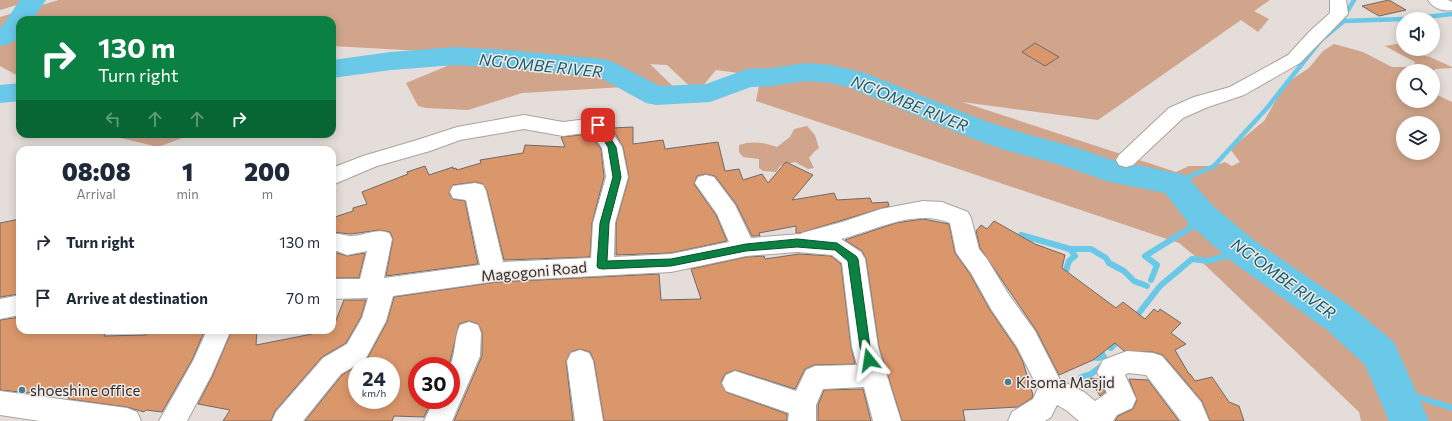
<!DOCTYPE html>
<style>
:root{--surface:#fff;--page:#f2f2f3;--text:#1f2937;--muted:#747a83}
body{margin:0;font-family:Commissioner,sans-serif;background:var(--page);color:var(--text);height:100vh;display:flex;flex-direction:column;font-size:15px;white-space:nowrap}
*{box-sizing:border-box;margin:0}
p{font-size:13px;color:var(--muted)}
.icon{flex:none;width:22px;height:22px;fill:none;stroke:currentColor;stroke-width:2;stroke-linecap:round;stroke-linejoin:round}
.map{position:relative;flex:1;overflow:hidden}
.details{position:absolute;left:16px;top:146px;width:320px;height:188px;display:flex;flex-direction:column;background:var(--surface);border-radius:12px;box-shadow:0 2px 10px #0003}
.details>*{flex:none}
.hud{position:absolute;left:16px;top:16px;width:320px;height:122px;border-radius:12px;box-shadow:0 2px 10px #0003;background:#0b8043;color:#fff;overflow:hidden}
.buttons{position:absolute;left:1396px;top:12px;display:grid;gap:8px}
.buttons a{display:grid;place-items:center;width:44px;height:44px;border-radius:50%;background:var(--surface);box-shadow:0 2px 10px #0003;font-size:20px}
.speed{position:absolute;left:348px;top:357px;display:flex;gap:8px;font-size:20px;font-weight:700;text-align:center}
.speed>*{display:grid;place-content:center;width:52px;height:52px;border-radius:50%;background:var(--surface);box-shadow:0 2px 10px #0003;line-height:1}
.speed small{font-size:10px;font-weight:400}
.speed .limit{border:6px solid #d22;background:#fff;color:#111}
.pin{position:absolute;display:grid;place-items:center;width:34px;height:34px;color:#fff;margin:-17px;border-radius:8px;box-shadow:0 2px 6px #0006}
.me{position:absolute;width:44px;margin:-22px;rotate:345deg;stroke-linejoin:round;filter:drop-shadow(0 0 3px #0008)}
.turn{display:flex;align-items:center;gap:14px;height:84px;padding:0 16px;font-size:18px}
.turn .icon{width:52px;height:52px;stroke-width:2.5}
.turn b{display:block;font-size:28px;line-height:34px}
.lanes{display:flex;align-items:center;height:38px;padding:0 16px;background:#0003;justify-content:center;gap:20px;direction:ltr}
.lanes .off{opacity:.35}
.eta{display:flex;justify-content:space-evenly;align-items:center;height:68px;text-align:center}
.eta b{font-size:24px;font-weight:800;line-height:28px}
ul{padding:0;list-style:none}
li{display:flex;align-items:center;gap:12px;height:56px;padding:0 16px}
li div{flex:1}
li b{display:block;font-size:15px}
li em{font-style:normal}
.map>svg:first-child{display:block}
.green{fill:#d0a58b;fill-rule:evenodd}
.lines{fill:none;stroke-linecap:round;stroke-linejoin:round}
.stream-far1{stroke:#6ac8e8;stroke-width:4.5}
.stream{stroke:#6ac8e8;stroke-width:6}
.river{fill:#6ac8e8;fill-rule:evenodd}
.building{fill:#db976c;stroke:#706a67}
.street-casing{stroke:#a9a39f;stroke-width:2}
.street{fill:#fff;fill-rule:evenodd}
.route{fill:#0b8043;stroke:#07532c}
.poi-dot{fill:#428095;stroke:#f1eae6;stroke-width:1.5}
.labels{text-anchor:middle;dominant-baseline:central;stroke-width:3;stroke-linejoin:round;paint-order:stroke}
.street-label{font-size:15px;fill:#312e2d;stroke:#f1eae6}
.poi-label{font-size:15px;fill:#312e2d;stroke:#f1eae6;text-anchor:start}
.water-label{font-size:16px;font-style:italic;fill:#105e74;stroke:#f1eae6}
</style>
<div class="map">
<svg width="1452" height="421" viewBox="0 0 1452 421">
<rect width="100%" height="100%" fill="#e4ddd9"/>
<!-- green -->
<g class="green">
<polygon points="0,0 34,0 0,10"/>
<path d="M59,0H1270L1254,11L1269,19L1258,32L1241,20L1098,120L962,102L1176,172L1189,166H1214L1225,162L1232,166L1240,162L1230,149L1264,121L1285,84L1309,68L1323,51L1334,44L1363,52L1392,67H1413L1415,62L1385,46L1403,43V49H1410L1413,53L1430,57L1452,67V68L1435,69L1433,72V71H1403V101H1433V93L1452,102V421H1361L1359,412L1202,262L1179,243L756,101L761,76L716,70L697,93L667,65L650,64L685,98L624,87L522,93L468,110L426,108L418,106L406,83L476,54L332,46V20H20V77L0,66V17ZM1403,123H1433V153H1403Z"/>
<path d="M807,126L815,135L819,148L814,152L809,158L814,168L808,169L795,162L780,166L776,172L763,171L759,168V159L743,157L739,152V145C753,140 764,143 777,147L790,137L794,129Z"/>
<polygon points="104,134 193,134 158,147"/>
</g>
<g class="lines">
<!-- stream-far1 -->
<g class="stream-far1">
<polyline points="1344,17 1354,0"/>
<polyline points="1408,19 1452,14"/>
<polyline points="1175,183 1214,166 1267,108 1321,40 1344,21 1403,19"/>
</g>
<!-- stream -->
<g class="stream">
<polyline points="1018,242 1021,235 1070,249"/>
<polyline points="1064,277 1069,261 1075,256 1070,249 1091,249 1106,258 1109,263 1124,271 1134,281 1147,286"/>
<polyline points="1151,280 1157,265 1145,256 1190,228 1201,215"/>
<polyline points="1135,318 1160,286 1192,259 1208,261 1243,251"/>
<polyline points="1103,343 1111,348 1120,338"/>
<polyline points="1090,357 1099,358 1101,352"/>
<polyline points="1081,383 1081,377 1091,374 1107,362 1101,352"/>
<polyline points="1396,390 1452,408"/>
</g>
<!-- river -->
<g class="river">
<polygon points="20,0 46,0 32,20 20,20 20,37 9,44 0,46 0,27 3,25"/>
<polygon points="455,47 508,50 603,59 613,62 660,86 706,84 747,69 772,68 805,63 831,65 865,73 985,121 1023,133 1074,147 1112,160 1186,175 1213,206 1255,241 1353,308 1394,342 1429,421 1389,421 1365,365 1327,330 1231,261 1189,224 1165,193 1110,182 1054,163 1005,150 963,135 848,87 831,83 805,81 772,86 751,87 710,102 656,105 646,103 597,76 508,68 455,65 391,70 332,78 332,60 391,52"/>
<polygon points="20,83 20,101 0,103 0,85"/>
</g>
</g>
<!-- building -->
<g class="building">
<polygon points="1389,0 1406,10 1379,16 1362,6"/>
<polygon points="1035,43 1059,57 1045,66 1022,52"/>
<polygon points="633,127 633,144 663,140 665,149 718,142 725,171 739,169 743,180 762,174 768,183 786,162 813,175 792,200 834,193 837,200 870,198 872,203 888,202 889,206 800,233 796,233 796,226 759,233 760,236 752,236 736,204 715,176 706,174 697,176 694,184 716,215 727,241 671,253 616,255 616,223 629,177 623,147 612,128"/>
<polygon points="590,134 601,149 604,177 592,223 590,257 504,260 487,191 483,184 475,182 453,185 449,193 453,199 465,201 478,264 386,276 393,239 390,232 379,230 351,234 332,232 332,218 353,211 353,208 367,204 362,192 408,174 407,172 425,166 429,175 453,167 453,169 456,168 457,170 481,163 480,160 523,153 525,145 565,147 561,137"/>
<polygon points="20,219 20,294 0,297 0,223"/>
<polygon points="923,219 949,224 955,253 970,274 990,310 1016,348 1023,362 1033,395 1032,398 1018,407 963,410 965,421 902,421 879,347 866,259 862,251 845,240 896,223"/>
<polygon points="994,221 1035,244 1065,255 1062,268 1116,308 1123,302 1145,319 1154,309 1158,312 1160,309 1181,323 1171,333 1186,344 1175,350 1189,374 1190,374 1195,381 1212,377 1229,402 1239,406 1244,421 1210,421 1202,401 1163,355 1153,352 1124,351 1115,343 1093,360 1059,375 1036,330 980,248 976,231 981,225 987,229"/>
<polygon points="332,253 337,253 347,256 365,253 359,278 332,278"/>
<polygon points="799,254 831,256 841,264 851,347 855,364 814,365 805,369 795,389 735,370 725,374 721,382 726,392 787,414 787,421 604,421 594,361 590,352 580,349 571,352 566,361 573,421 454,421 482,356 482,332 478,324 469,321 459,324 449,366 417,366 417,400 432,400 424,417 394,416 392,421 305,421 342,375 357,366 357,400 391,400 391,366 358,366 366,361 387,322 394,297 497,282 659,274 661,300 701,299 691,269 746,257 764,256 765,259"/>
<polygon points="344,300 366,300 361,317 346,343 322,357 275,411 271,421 223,421 230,410 198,404 212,377 232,330 257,330 256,345 312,334 313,330 332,330"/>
<polygon points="20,317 20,330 107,330 104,336 146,335 149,330 205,330 192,360 162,412 146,410 144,412 127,407 68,399 74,389 32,389 29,393 0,390 0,320"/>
<polygon points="1090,378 1098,379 1105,392 1100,396"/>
<polygon points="1129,379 1148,380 1179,421 1115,421 1118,416 1133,409 1137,400"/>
<polygon points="863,389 871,421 818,421 818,405 824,390"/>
</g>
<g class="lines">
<!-- street casing -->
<g class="street-casing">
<g id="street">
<polygon points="1330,0 1346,0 1348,14 1300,63 1244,95 1208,107 1183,118 1133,165 1126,167 1119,165 1116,160 1119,155 1169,108 1194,97 1230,87 1288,55 1310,31 1330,13"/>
<path d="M1428,0H1448L1452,2V10C1443,12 1433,8 1428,0Z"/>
<path d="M524,115L563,122L596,118L607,122L612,132L622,147L628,177L615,223L614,257L671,254L729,242L717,214L695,183L698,177L706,175L714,177L735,205L751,238L801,234L802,233L842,222L881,209L923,201L942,202L968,212L971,218L979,249L987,259L1009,295L1035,331L1060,380L1084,392L1095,401L1107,393L1097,372L1103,360L1127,351L1153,353L1162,356L1201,402L1209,421H1181L1146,375L1128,373L1125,375L1136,399L1132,408L1117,415L1113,421H1079L1066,410L1057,405L1051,417L1045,421H1008L1012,412L1033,399L1038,388L1017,347L991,309L971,273L960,258L956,252L950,223C916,208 875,230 841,239L861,252L865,259L878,347L901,421H873L864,387L823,389L816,405V421H788L789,413L726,391L722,383L726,375L735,371L796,391L806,370L815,366L857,365L852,347L842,263L832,255L797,252L746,256L671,272L497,281L393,296L386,321L365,360L341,374L303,421H272L276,412L323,358L347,344L362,318L368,298L332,299V279H360L367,251L347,255L337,251L332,252V234C340,233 344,236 351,236C365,236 375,228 389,233L392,239L384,278L480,265L466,200L453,198L450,192L453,186L475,183L483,185L486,191L503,262L591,258L593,223L606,177L602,148L591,132L563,136L524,129L460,140L430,151L377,166L332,185V168L363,156L417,140L457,127Z"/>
<polygon points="20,295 20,315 0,319 0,299"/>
<path d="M469,322L478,325L481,333L480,356L452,421H424L434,400H451V366H450C456,353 454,338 460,325Z"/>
<polygon points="207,330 231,330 211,376 187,421 159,421 193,361"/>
<polygon points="580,350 589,353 593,361 603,421 575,421 567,361 571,353"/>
<polygon points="0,391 127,408 137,412 141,421 40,421 0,415"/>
</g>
</g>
<!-- street -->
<use href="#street" class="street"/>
</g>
<!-- route -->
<polygon class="route" points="595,123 601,123 616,147 621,177 609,223 607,261 671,259 746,244 797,239 837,243 856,256 858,259 870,347 875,360 873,364 869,365 866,364 860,347 848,261 835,250 797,247 746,251 671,266 602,269 598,268 597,266 600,223 613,177 608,147 594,125"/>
<!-- markers -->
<g class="poi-dot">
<circle cx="1008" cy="382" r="4"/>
<circle cx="22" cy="390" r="4"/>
</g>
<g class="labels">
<!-- street labels -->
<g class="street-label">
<text transform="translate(534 271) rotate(-5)">Magogoni Road</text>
</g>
<!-- poi labels -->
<g class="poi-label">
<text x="1016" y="382">Kisoma Masjid</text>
<text x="30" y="390">shoeshine office</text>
</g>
<!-- water labels -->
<g class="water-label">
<text transform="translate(541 65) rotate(6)">NG'OMBE RIVER</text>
<text transform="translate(910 103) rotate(22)">NG'OMBE RIVER</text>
<text transform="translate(1284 278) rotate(36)">NG'OMBE RIVER</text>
</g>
</g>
</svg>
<div class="buttons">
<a><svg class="icon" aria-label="sound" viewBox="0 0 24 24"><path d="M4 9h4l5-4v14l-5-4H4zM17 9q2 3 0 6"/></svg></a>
<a><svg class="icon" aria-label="search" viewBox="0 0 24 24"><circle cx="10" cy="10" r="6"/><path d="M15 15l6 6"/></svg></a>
<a><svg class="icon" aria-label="layers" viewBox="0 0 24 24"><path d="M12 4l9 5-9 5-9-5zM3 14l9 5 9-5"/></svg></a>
</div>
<div class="speed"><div>24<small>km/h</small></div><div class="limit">30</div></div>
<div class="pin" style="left:598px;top:125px;background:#d93025"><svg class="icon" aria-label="arrive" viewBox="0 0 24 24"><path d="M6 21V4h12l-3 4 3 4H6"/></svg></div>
<svg class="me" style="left:869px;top:360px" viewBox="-20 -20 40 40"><path d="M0-17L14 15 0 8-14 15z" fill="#0b8043" stroke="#fff" stroke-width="4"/></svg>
<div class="hud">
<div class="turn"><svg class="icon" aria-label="right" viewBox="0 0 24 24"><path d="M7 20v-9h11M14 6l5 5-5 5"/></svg><div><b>130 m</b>Turn right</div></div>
<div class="lanes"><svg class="icon off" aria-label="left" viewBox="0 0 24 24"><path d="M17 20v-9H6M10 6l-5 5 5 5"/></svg><svg class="icon off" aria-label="ahead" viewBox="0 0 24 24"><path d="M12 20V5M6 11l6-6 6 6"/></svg><svg class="icon off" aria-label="ahead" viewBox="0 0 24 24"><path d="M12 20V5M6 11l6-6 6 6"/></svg><svg class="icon" aria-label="right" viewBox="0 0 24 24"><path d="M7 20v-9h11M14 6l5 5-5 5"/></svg></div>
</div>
<section class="details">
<div class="eta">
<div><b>08:08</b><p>Arrival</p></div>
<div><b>1</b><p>min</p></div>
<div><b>200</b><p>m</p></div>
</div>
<ul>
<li><svg class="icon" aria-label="right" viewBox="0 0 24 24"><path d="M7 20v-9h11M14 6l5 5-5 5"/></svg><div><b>Turn right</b></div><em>130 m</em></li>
<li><svg class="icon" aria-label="arrive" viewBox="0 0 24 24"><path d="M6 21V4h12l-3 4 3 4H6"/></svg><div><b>Arrive at destination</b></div><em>70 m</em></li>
</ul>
</section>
</div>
